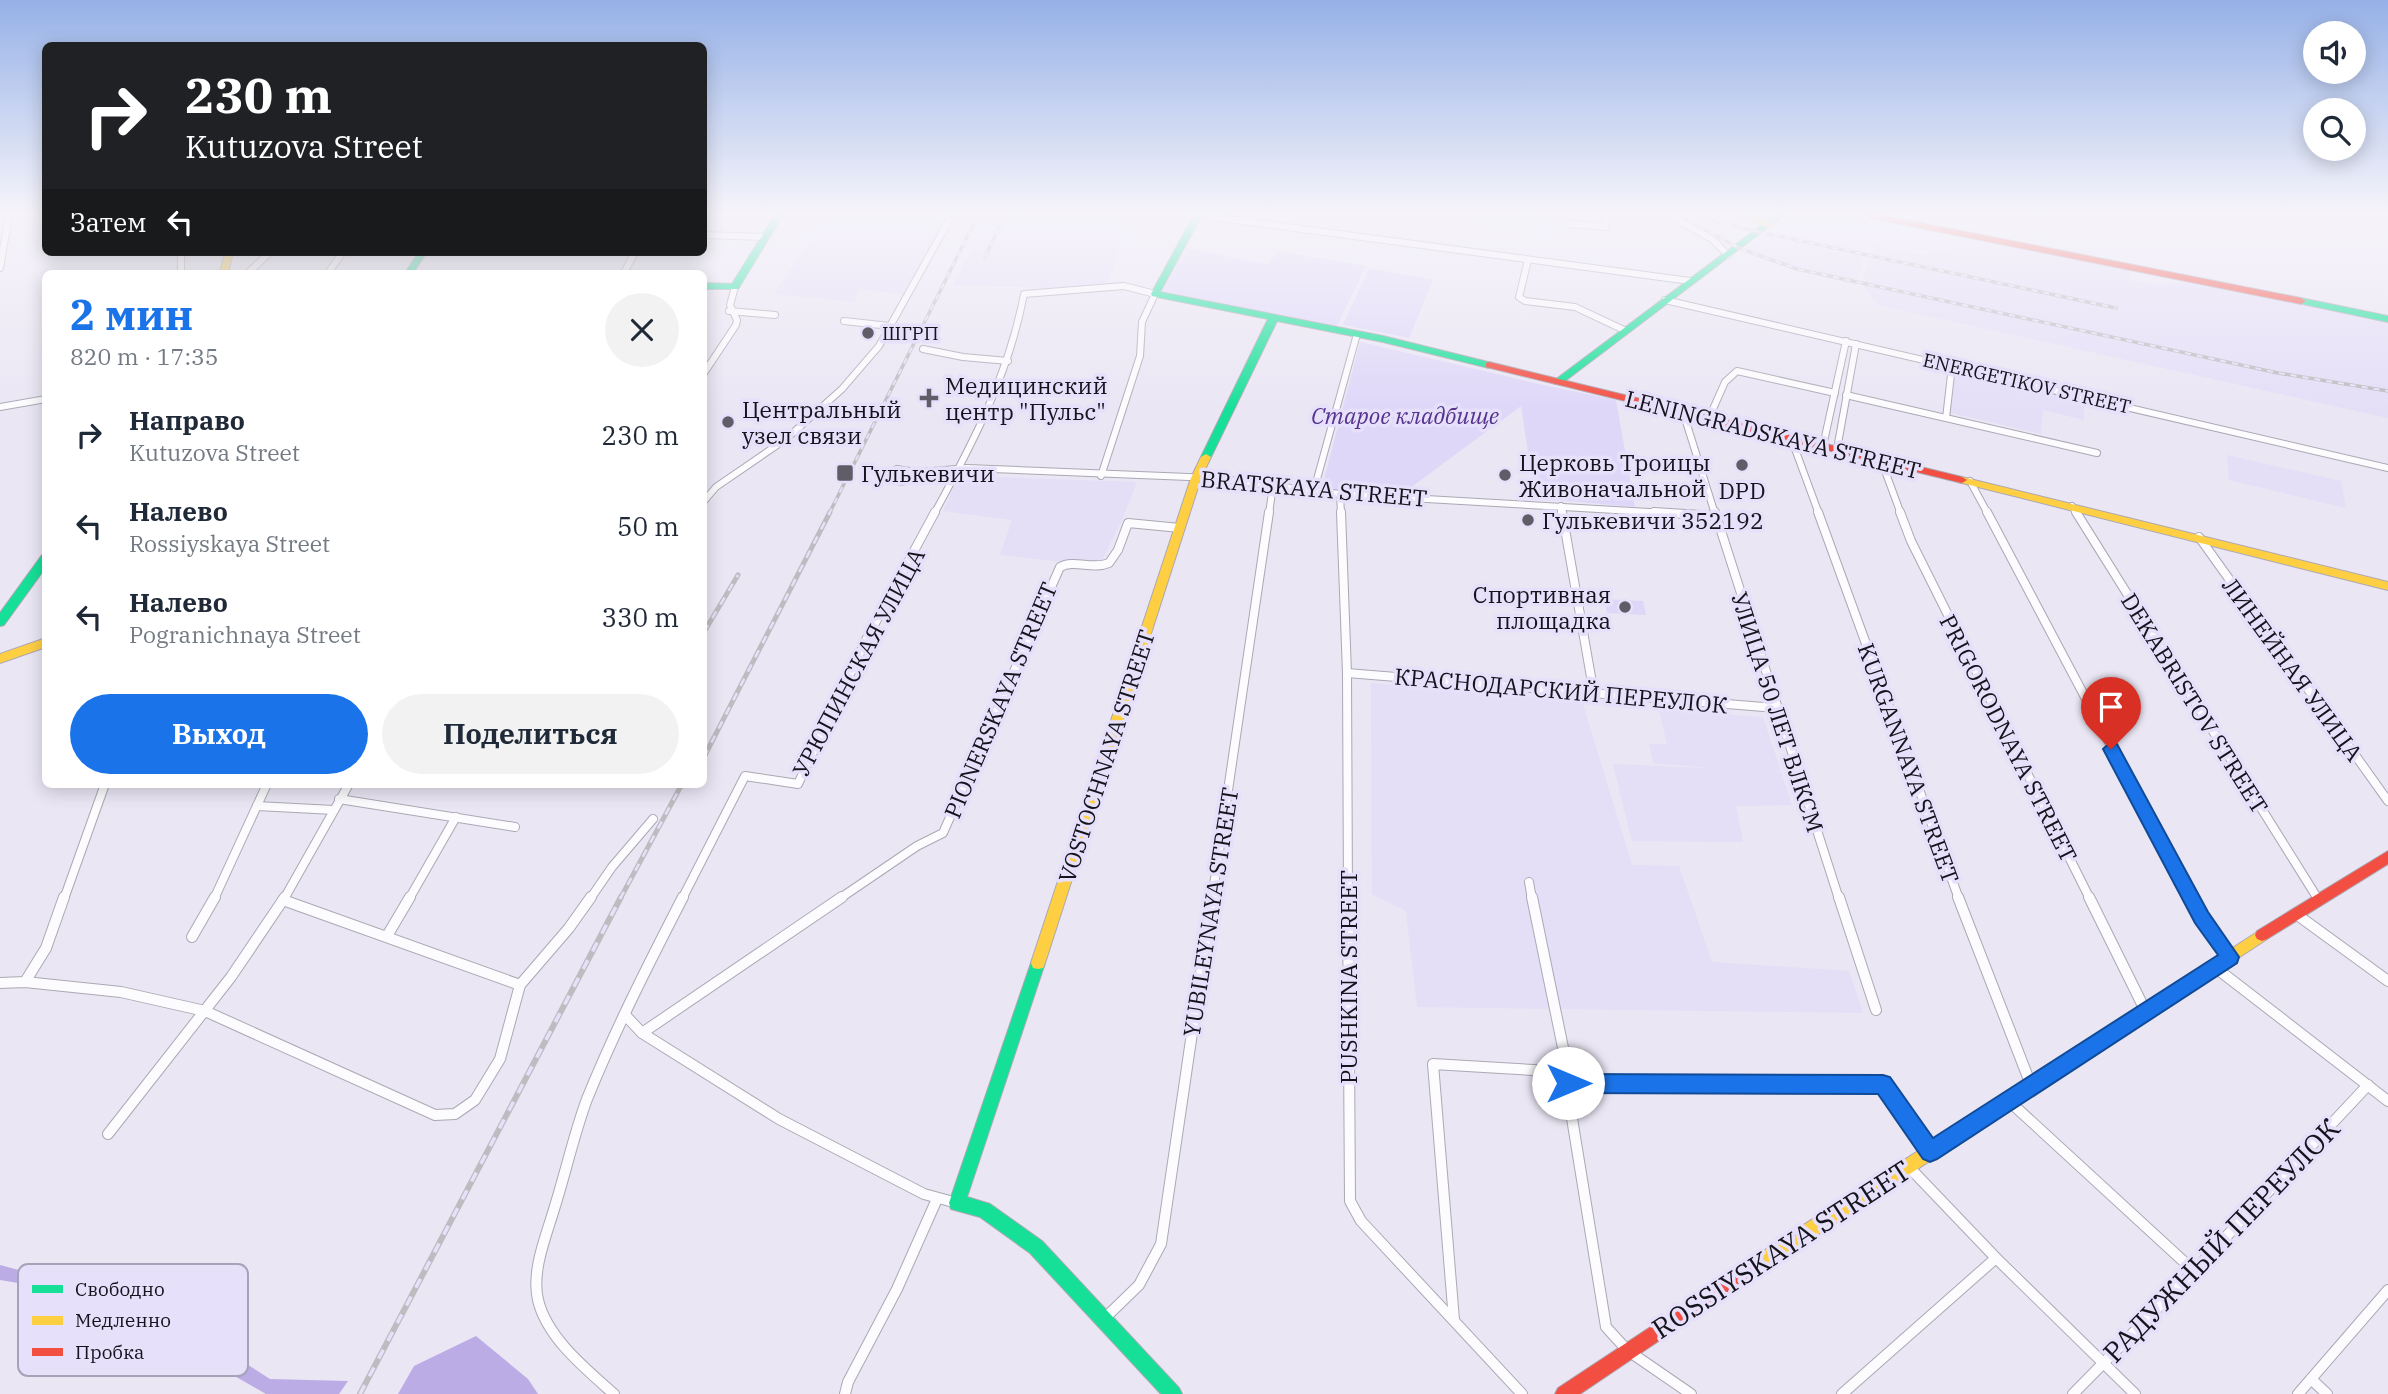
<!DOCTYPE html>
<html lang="ru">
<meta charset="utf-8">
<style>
:root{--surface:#fff;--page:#f2f2f3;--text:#1f2937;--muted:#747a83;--accent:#1a73e8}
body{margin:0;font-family:"IBM Plex Serif",serif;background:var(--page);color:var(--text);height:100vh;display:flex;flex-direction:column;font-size:26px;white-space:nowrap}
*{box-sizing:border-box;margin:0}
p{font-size:23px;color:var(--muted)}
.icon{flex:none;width:38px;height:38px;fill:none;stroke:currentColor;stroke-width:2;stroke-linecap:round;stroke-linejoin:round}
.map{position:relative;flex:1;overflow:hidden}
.details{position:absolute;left:42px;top:270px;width:665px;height:518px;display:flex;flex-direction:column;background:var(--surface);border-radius:10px;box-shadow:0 4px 18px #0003}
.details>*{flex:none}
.top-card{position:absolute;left:42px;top:42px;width:665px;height:214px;border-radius:10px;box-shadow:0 4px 18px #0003;background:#202124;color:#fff;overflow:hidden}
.fabs{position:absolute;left:2303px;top:21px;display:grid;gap:14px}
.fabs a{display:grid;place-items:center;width:63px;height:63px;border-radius:50%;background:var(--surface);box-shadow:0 4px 18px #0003;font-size:35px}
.pin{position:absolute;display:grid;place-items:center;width:60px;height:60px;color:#fff;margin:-72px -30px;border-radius:50% 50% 50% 0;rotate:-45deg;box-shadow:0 0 7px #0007}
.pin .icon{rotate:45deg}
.me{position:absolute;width:77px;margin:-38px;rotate:90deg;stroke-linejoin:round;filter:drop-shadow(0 0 5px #0008)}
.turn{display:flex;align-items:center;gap:24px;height:147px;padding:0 28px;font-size:32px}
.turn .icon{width:91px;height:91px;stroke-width:2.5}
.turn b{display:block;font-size:49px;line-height:60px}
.then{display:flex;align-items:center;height:66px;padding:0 28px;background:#0003;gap:14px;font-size:26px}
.round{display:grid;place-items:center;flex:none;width:74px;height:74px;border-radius:37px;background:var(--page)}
.head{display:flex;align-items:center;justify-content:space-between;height:119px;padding:0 28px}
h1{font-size:42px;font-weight:700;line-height:52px;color:var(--accent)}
.primary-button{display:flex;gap:14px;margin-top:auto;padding:14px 28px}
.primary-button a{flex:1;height:80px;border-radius:42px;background:var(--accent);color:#fff;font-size:28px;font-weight:700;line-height:80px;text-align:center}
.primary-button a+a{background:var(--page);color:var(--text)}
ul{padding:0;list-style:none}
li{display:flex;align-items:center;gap:21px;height:91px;padding:0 28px}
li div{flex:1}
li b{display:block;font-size:26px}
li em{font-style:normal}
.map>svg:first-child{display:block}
.built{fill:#e4def7}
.green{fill:#dfd7f8}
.water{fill:#bcace6}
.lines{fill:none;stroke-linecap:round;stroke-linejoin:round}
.street-far2-casing{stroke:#aca8b4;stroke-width:8}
.street-far1-casing{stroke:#aca8b4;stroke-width:10}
.street-casing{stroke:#aca8b4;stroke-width:12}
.fast-casing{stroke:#aca8b4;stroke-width:2}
.slow-casing{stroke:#aca8b4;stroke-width:2}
.jam-casing{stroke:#aca8b4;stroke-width:2}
.street-far2{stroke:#fcfbfd;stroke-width:6}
.street-far1{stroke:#fcfbfd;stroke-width:8}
.street{stroke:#fcfbfd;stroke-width:10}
.fast{fill:#16e098;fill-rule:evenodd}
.slow{fill:#ffcf43;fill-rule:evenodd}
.jam{fill:#f24e42;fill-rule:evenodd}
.rail-far2-casing{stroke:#bebcc0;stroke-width:3.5}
.rail-far1-casing{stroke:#bebcc0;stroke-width:5}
.rail-casing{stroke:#bebcc0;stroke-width:6}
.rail-far2{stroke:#e6e0fa;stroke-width:2;stroke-dasharray:6;stroke-linecap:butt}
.rail-far1{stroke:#e6e0fa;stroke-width:2.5;stroke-dasharray:8;stroke-linecap:butt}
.rail{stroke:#e6e0fa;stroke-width:3.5;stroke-dasharray:10;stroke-linecap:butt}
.route{fill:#1a73e8;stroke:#114b97;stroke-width:2}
.poi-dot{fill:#605d68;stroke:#e6e0fa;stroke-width:2.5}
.labels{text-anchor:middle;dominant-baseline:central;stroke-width:7;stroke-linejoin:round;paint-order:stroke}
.far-poi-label{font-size:19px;fill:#15131c;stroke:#e6e0fa;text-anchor:start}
.far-street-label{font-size:19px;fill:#15131c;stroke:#e6e0fa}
.poi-label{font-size:23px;fill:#15131c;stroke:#e6e0fa;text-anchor:start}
.park-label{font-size:23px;font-style:italic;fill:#56348e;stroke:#e6e0fa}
.street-label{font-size:23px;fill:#15131c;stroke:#e6e0fa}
.near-street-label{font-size:28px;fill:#15131c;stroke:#e6e0fa}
.key{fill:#e6e0fa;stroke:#a7a2b7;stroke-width:2}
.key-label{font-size:19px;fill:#15131c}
</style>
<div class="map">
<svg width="2388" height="1394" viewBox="0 0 2388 1394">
<rect width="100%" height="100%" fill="#eae6f4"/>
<!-- built -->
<g class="built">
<polygon points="828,215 948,215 903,294 860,290 854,302 774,294"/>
<polygon points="989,215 1130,215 1108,284 1055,288 953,285"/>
<polygon points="1417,215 1559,215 1553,235"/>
<polygon points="1786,215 1860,215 1948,233 1944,248 1919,251 1869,241 1865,253 1766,231"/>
<polygon points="1764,235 1864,257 1856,285 1798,271 1742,253"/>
<polygon points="1967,235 2129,268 2131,280 2158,285 2184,282 2210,286 2388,322 2388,418 1878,305 1862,284 1873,244 1922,254 1948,250 1950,239 1959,240"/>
<polygon points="1955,370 2084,399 2084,420 2043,410 2041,434 1951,413"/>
<polygon points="2227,455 2341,481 2346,508 2229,480"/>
<polygon points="959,476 1137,482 1121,522 1099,566 1000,555 1012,520 943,511"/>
<polygon points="1371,683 1582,701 1632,865 1679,866 1712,962 1849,971 1863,1013 1417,1007 1406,911 1372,894"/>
<polygon points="1659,710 1763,717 1781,771 1774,772 1781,772 1792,805 1736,806 1743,842 1632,841 1613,764 1724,769 1653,763 1649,744 1667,744"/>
</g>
<!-- green -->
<g class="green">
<polygon points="1186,248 1267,264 1277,251 1366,266 1337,326 1162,291"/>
<polygon points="1369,268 1433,280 1409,338 1343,325"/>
<polygon points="1360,342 1548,386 1616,400 1635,507 1535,498 1521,406 1402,494 1335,492 1322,487"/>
<polygon points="1604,599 1643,601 1646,615 1607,613"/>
</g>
<!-- water -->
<g class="water">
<polygon points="0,1265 45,1277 124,1290 154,1305 270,1379 348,1381 339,1394 266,1394 198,1355 128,1306 100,1297 0,1280"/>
<polygon points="476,1336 528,1379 538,1394 398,1394 414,1366"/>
</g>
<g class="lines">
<!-- street-far2 casing -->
<g class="street-far2-casing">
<g id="street-far2">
<polyline points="1198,215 1690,281"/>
<polyline points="1669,215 1712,239 1728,255"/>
<polyline points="1571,224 1605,227 1607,215"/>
<polyline points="704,235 765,237"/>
<polyline points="181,252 181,273"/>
<polyline points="1528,260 1519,297 1525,301 1575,307 1624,330"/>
<polyline points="0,268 9,215"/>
<polyline points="248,273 270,252"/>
<polyline points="328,273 343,252"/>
<polyline points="624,273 635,252"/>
<polyline points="1665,300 2388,468"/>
<polyline points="729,311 775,315"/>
<polyline points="844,321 890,326"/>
<polyline points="923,349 963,357 1008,361"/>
<polyline points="704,373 736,325 737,320 730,305 735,287"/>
<polyline points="1846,395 2097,453"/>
<polyline points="0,407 46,399"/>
<polyline points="1683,412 1715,514"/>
<polyline points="1709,418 1725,382 1737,371 1835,393"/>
<polyline points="1946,418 1952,366"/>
<polyline points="1791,438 1819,514"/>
<polyline points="1823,446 1846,341"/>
<polyline points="1837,449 1856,344"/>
<polyline points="1881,460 1901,514"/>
<polygon points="897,469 909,471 910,477 902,482 892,480 890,474"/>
<polyline points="910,473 967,468 1213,478 1340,494 1684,514"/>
<polyline points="1970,481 1988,514"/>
<polyline points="1314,490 1357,334"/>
<polyline points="1340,494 1341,514"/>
<polyline points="704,501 716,487 786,439 842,389 879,346 952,215"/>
<polyline points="1561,506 1562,514"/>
<polyline points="2072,506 2077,514"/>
<path d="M934,514C973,443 1009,374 1024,294L1124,286L1155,294L1142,322L1140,356L1101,476"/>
<polyline points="1269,514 1273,485"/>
</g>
</g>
<!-- street-far1 casing -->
<g class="street-far1-casing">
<g id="street-far1">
<polyline points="1341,512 1347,673 1348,899"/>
<polyline points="1562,512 1594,694"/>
<polyline points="1654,512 1717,516"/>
<polyline points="1715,512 1839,899"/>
<polyline points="1818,512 1959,899"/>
<polyline points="1900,512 1911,541 2090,899"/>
<polyline points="1987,512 2192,899"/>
<polyline points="2076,512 2318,899"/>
<polyline points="2199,537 2388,801"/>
<polyline points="1347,673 1776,708"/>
<polyline points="339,799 515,827"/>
<polyline points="257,806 334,810"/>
<polyline points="1529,882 1532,899"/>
<polyline points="64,899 105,784"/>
<polyline points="214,899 267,784"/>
<polyline points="284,899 349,784"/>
<polyline points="409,899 456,817"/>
<polyline points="590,899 612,867 653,819"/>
<polyline points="682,899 745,776 798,784 867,638 935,512"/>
<path d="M839,899L917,846L943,833L1060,567C1074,559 1093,570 1109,563L1118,550L1128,523L1180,528"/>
<polyline points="1212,899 1269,512"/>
</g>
</g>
<!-- street casing -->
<g class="street-casing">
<g id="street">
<polyline points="1348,897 1350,1201 1361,1221 1522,1394"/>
<polyline points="1532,897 1568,1072 1570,1106 1606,1327 1627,1350 1691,1394"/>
<polyline points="1839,897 1876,1010"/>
<polyline points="1958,897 2031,1085"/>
<polyline points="2089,897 2146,1012"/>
<polyline points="2191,897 2230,958"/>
<polyline points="283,900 520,985"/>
<polyline points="2296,914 2388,981"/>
<polyline points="387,936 410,897"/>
<polyline points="192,937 215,897"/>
<polyline points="2216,968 2388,1101"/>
<polyline points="25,982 46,948 64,897"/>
<polyline points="0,983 25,982 121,992 205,1011 435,1115 455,1114 475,1100 500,1059 520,985 569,928 591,897"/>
<polyline points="625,1015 642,1033 779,1119 924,1194 957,1203"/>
<polyline points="642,1033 842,897"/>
<polyline points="1568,1083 1883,1084 1930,1151"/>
<polyline points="2009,1101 2194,1271"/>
<polyline points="108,1134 231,977 285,897"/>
<polyline points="1908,1166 1996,1258 2135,1394"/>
<polyline points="1105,1318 1139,1285 1161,1244 1212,897"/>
<polyline points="1454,1320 1433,1064 1568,1072"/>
<polyline points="2311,1379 2327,1394"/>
<path d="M614,1394C586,1369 547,1338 538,1300C531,1270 547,1234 555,1206C566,1171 574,1134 587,1099C615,1030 649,963 683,897"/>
<polyline points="845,1394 848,1382 897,1289 937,1199"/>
<polyline points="1842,1394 1996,1258"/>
<polyline points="2073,1394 2194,1271 2368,1085"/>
<polyline points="2298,1394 2388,1290"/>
</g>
</g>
<!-- fast casing -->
<g class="fast-casing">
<g id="fast">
<polygon points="775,215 783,215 738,289 704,289 704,283 732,284"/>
<polygon points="1194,215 1202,215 1160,292 1383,336 1492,363 1494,365 1489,368 1383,342 1277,321 1211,457 1206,460 1202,459 1201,457 1268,319 1152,296 1151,294"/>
<polygon points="1775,215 1784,215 1561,384 1555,384 1555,380"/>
<polygon points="419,252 427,252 413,273 405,273"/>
<polygon points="2301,298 2388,316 2388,322 2298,303 2298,299"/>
<polygon points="46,554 46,567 4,625 0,626 0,613 42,555"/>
<polygon points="1038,957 1043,958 1045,963 967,1197 990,1204 1042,1241 1179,1388 1182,1394 1161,1394 1030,1253 980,1217 951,1209 949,1203 1031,963 1033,958"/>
</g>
</g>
<!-- slow casing -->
<g class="slow-casing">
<g id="slow">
<polygon points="1742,215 1752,215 1773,225 1766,227"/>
<polygon points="225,252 233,252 228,273 220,273"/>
<polygon points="1206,454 1211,457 1201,478 1045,963 1043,968 1038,969 1033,968 1031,963 1191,478 1201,457"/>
<polygon points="1962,477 2388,582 2388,590 1958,482 1957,480 1958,478"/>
<polygon points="46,638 46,647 0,663 0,654"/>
<polygon points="2262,929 2267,931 2269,935 2267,939 1755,1276 1749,1278 1743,1276 1741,1270 1743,1264"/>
</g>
</g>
<!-- jam casing -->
<g class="jam-casing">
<g id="jam">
<polygon points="1866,215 1881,215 2301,298 2306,301 2301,304 1870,218"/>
<polygon points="1489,362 1962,477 1967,480 1962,483 1486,367 1486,363"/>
<polygon points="2388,851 2388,864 2267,939 2262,941 2257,939 2255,935 2257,931"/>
<polygon points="1749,1262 1755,1264 1757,1270 1755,1276 1580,1394 1555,1394 1558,1388"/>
</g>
</g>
<!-- street-far2 -->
<use href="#street-far2" class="street-far2"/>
<!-- street-far1 -->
<use href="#street-far1" class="street-far1"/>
<!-- street -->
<use href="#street" class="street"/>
<!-- fast -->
<use href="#fast" class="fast"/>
<!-- slow -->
<use href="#slow" class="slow"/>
<!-- jam -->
<use href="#jam" class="jam"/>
<!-- rail-far2 casing -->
<g class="rail-far2-casing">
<g id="rail-far2">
<polyline points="1678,215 1739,248 1797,269 2278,373 2388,391"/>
<polyline points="1692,215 1759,232 2116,308"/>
<polyline points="985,257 1005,215"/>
<polyline points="829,514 978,215"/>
</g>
</g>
<!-- rail-far1 casing -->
<g class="rail-far1-casing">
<g id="rail-far1">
<polyline points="704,632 738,575"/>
<polyline points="704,757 830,512"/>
<polyline points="620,899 682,784"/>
</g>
</g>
<!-- rail casing -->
<g class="rail-casing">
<polyline id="rail" points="360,1394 621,897"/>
</g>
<!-- rail-far2 -->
<use href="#rail-far2" class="rail-far2"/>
<!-- rail-far1 -->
<use href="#rail-far1" class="rail-far1"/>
<!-- rail -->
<use href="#rail" class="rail"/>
</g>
<!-- sky -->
<linearGradient id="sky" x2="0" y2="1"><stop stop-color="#96b1e7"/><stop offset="0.52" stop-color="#f6f4fa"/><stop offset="1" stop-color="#f6f4fa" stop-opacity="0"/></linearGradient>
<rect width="2388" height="410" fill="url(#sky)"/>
<!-- route -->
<polygon class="route" points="2111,742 2117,744 2208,912 2239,957 2237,963 1937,1159 1930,1162 1923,1159 1878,1094 1568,1093 1561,1090 1558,1083 1561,1077 1568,1074 1883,1075 1890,1077 1933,1138 2218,955 2195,923 2103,749"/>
<!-- markers -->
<g class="poi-dot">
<circle cx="868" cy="333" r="7"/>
<path d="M925.5 387.5h7v7h7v7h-7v7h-7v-7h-7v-7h7z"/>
<circle cx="728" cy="422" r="7"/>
<circle cx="1742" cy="465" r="7"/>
<rect x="836" y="464" width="18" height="18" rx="3.5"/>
<circle cx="1505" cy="475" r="7"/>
<circle cx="1528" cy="520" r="7"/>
<circle cx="1625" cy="607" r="7"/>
</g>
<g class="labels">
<!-- far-poi labels -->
<g class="far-poi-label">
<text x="882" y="333">ШГРП</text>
</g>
<!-- far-street labels -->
<g class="far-street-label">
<text transform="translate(2027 383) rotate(13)">ENERGETIKOV STREET</text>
</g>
<!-- poi labels -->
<g class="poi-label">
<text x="945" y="385">Медицинский<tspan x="945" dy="26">центр "Пульс"</tspan></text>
<text x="742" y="409">Центральный<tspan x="742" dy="26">узел связи</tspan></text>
<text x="1519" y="462">Церковь Троицы<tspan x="1519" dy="26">Живоначальной</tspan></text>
<text x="861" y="473">Гулькевичи</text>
<text x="1742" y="490" text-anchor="middle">DPD</text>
<text x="1542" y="520">Гулькевичи 352192</text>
<text x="1611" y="594" text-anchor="end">Спортивная<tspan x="1611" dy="26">площадка</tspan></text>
</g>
<!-- park labels -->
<g class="park-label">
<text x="1405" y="415">Старое кладбище</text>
</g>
<!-- street labels -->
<g class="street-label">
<text transform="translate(1773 434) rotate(14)">LENINGRADSKAYA STREET</text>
<text transform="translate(1314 488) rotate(5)">BRATSKAYA STREET</text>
<text transform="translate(858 662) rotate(-62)">УРЮПИНСКАЯ УЛИЦА</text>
<text transform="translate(2293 669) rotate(54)">ЛИНЕЙНАЯ УЛИЦА</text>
<text transform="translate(1561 690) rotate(5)">КРАСНОДАРСКИЙ ПЕРЕУЛОК</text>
<text transform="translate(1000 700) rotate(-67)">PIONERSKAYA STREET</text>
<text transform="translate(2195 703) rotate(58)">DEKABRISTOV STREET</text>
<text transform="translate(1778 712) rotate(72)">УЛИЦА 50 ЛЕТ ВЛКСМ</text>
<text transform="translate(2009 738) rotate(63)">PRIGORODNAYA STREET</text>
<text transform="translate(1106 756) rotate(-72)">VOSTOCHNAYA STREET</text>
<text transform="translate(1909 763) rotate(70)">KURGANNAYA STREET</text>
<text transform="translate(1210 912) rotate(-81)">YUBILEYNAYA STREET</text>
<text transform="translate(1348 977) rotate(-90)">PUSHKINA STREET</text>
</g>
<!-- near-street labels -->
<g class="near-street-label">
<text transform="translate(2221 1240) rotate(-46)">РАДУЖНЫЙ ПЕРЕУЛОК</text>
<text transform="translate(1781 1249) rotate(-33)">ROSSIYSKAYA STREET</text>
</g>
</g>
<!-- legend -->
<rect x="18" y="1264" width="230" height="112" rx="10" class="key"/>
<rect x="32" y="1285" width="31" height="8" fill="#16e098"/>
<rect x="32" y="1316" width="31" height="9" fill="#ffcf43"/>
<rect x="32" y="1348" width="31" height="8" fill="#f24e42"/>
<g class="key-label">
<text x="75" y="1296">Свободно</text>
<text x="75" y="1327">Медленно</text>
<text x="75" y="1359">Пробка</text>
</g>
</svg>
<div class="fabs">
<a><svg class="icon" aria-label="sound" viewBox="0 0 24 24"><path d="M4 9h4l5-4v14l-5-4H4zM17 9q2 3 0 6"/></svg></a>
<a><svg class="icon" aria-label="search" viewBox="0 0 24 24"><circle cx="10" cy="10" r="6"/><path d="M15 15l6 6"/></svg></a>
</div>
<div class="pin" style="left:2111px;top:749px;background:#d93025"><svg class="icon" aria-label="arrive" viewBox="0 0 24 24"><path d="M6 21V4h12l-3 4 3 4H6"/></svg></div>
<svg class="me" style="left:1568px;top:1083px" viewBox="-20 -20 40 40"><circle r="19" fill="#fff"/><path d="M0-13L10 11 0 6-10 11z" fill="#1a73e8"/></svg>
<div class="top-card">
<div class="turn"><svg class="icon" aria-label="right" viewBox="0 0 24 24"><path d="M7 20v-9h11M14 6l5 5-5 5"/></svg><div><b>230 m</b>Kutuzova Street</div></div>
<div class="then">Затем<svg class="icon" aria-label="left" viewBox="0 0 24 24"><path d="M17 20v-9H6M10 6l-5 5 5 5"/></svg></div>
</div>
<section class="details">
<div class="head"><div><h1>2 мин</h1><p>820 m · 17:35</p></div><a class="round"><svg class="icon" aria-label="close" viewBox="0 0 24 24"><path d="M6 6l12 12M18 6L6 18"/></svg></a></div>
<ul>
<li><svg class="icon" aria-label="right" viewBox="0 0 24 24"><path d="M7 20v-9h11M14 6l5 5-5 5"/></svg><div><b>Направо</b><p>Kutuzova Street</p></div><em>230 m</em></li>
<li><svg class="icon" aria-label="left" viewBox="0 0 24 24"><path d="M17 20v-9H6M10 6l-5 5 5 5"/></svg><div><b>Налево</b><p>Rossiyskaya Street</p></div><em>50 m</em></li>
<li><svg class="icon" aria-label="left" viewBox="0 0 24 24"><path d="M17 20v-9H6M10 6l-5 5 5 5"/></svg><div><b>Налево</b><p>Pogranichnaya Street</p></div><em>330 m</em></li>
</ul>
<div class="primary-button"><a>Выход</a><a>Поделиться</a></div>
</section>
</div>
